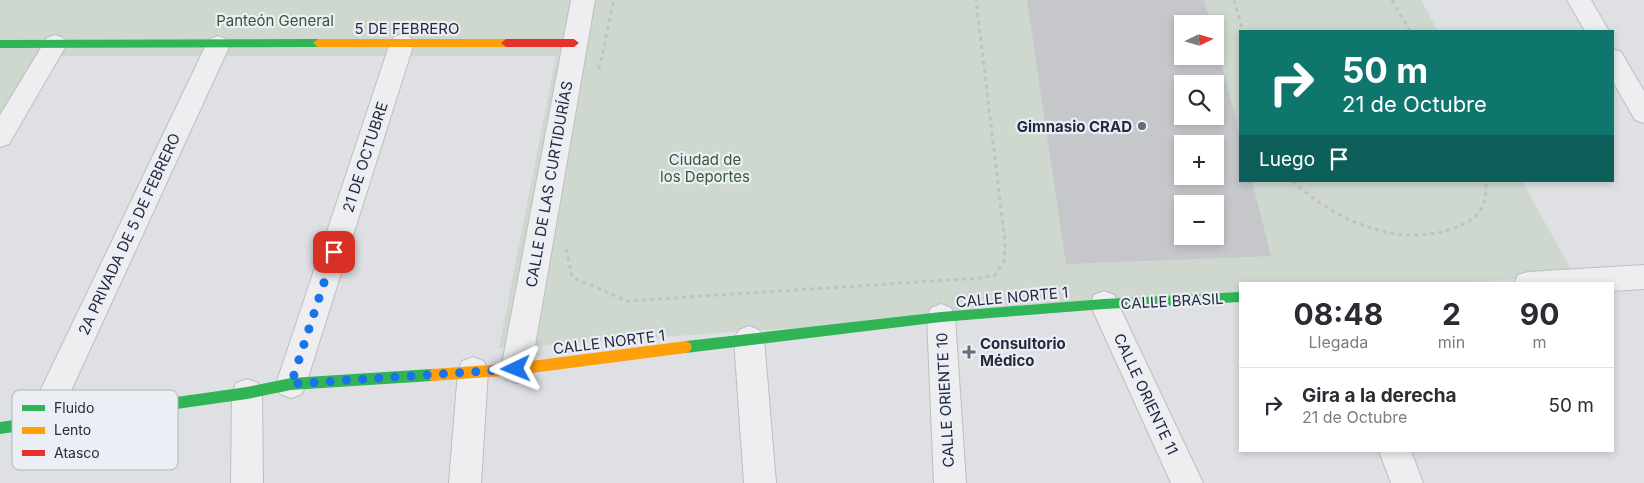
<!DOCTYPE html>
<html lang="es">
<meta charset="utf-8">
<style>
:root{--surface:#fff;--page:#f2f2f3;--text:#2b2b33;--muted:#7c7c81;--line:#e1e1e2}
body{margin:0;font-family:Inter,sans-serif;background:var(--page);color:var(--text);height:100vh;display:flex;flex-direction:column;font-size:19px;white-space:nowrap}
*{box-sizing:border-box;margin:0}
p{font-size:16px;color:var(--muted)}
.icon{flex:none;width:28px;height:28px;fill:none;stroke:currentColor;stroke-width:2;stroke-linecap:round;stroke-linejoin:round}
.map{position:relative;flex:1;overflow:hidden}
.panel{position:absolute;left:1239px;top:282px;width:375px;height:170px;display:flex;flex-direction:column;background:var(--surface);border-radius:0px;box-shadow:0 2px 8px #0003}
.panel>*{flex:none}
.banner{position:absolute;left:1239px;top:30px;width:375px;height:152px;border-radius:0px;box-shadow:0 2px 8px #0003;background:#0f766e;color:#fff;overflow:hidden}
.needle{width:32px;rotate:85deg}
.fabs{position:absolute;left:1174px;top:15px;display:grid;gap:10px}
.fabs a{display:grid;place-items:center;width:50px;height:50px;border-radius:0px;background:var(--surface);box-shadow:0 2px 8px #0003;font-size:25px}
.pin{position:absolute;display:grid;place-items:center;width:42px;height:42px;color:#fff;margin:-21px;border-radius:10px;box-shadow:0 2px 8px #0006}
.me{position:absolute;width:55px;margin:-28px;rotate:268deg;stroke-linejoin:round;filter:drop-shadow(0 0 4px #0008)}
.turn{display:flex;align-items:center;gap:18px;height:105px;padding:0 20px;font-size:22px}
.turn .icon{width:65px;height:65px;stroke-width:2.5}
.turn b{display:block;font-size:35px;line-height:42px}
.then{display:flex;align-items:center;height:48px;padding:0 20px;background:#0003;gap:10px;font-size:19px}
.eta{display:flex;justify-content:space-evenly;align-items:center;height:85px;text-align:center}
.eta b{font-size:30px;font-weight:700;line-height:35px}
ul{padding:0;list-style:none}
li{display:flex;align-items:center;gap:15px;height:75px;padding:0 20px;border-top:1px solid var(--line)}
li div{flex:1}
li b{display:block;font-size:19px}
li em{font-style:normal}
.map>svg:first-child{display:block}
.green{fill:#ced8cf;fill-rule:evenodd}
.building{fill:#c5c7cb;fill-rule:evenodd}
.lines{fill:none;stroke-linecap:round;stroke-linejoin:round}
.street-casing{stroke:#bdbec2;stroke-width:2}
.path{stroke:#c1c1c7;stroke-width:3;stroke-dasharray:4 4;stroke-linecap:butt}
.street{fill:#eeeef1;fill-rule:evenodd}
.fast{fill:#30b455;fill-rule:evenodd}
.slow{fill:#ff9f0a;fill-rule:evenodd}
.jam{fill:#e5322d;fill-rule:evenodd}
.route{stroke:#1a73e8;stroke-width:9;stroke-dasharray:0 16.2}
.poi-dot{fill:#666a78;stroke:#ebeef5;stroke-width:2}
.labels{text-anchor:middle;dominant-baseline:central;stroke-width:4.5;stroke-linejoin:round;paint-order:stroke}
.park-label{font-size:15px;fill:#355a32;stroke:#ebeef5}
.street-label{font-size:15px;fill:#252b3e;stroke:#ebeef5}
.poi-label{font-size:15px;font-weight:bold;fill:#252b3e;stroke:#ebeef5;text-anchor:end}
.key{fill:#ebeef5;stroke:#b0b4be;stroke-width:1}
.key-label{font-size:14px;fill:#252b3e}
</style>
<div class="map">
<svg width="1644" height="483" viewBox="0 0 1644 483">
<rect width="100%" height="100%" fill="#dfe0e4"/>
<!-- green -->
<path class="green" d="M0,0H1421L1438,31H1240V181H1522L1574,275L1442,284H1240V298L499,348L556,56H59L0,144ZM1182,24H1215V56H1182ZM1182,84H1215V116H1182ZM1182,144H1215V176H1182ZM1182,204H1215V236H1182Z"/>
<!-- building -->
<path class="building" d="M1027,0H1204L1211,24H1182V56H1215L1216,43L1240,136V181H1252L1271,256L1066,264ZM1182,84H1215V116H1182ZM1182,144H1215V176H1182ZM1182,204H1215V236H1182Z"/>
<g class="lines">
<!-- street casing -->
<g class="street-casing">
<g id="street">
<polygon points="571,0 595,0 531,369 527,379 516,383 505,379 501,369"/>
<polygon points="1567,0 1591,0 1609,31 1585,31"/>
<polygon points="402,34 410,37 414,43 306,384 302,394 291,398 280,394 276,384 390,43 394,37"/>
<polygon points="55,35 63,38 67,44 9,144 0,147 0,115 47,38"/>
<polygon points="218,36 226,39 230,45 52,432 41,437 30,432 26,422 30,412 206,45 210,39"/>
<polygon points="1612,49 1621,52 1644,91 1644,123 1635,120 1612,80"/>
<polygon points="1644,265 1644,289 1612,291 1612,284 1514,284 1518,275 1528,272"/>
<polygon points="1104,291 1114,295 1203,483 1171,483 1090,304 1094,295"/>
<polygon points="941,304 951,308 955,317 966,483 934,483 927,317 931,308"/>
<polygon points="749,326 759,330 764,339 776,483 744,483 734,339 739,330"/>
<polygon points="473,357 484,361 488,371 481,483 449,483 458,371 462,361"/>
<polygon points="247,379 258,383 262,393 263,483 231,483 232,393 236,383"/>
<polygon points="1379,451 1411,451 1423,483 1391,483"/>
</g>
</g>
<!-- path -->
<g class="path">
<polyline points="1234,0 1243,31"/>
<polyline points="1392,0 1410,31"/>
<polyline points="599,69 614,0"/>
<path d="M1293,181C1335,221 1402,251 1459,226C1481,217 1487,204 1486,181"/>
<polyline points="566,249 572,277 627,301 980,278 995,275 1004,262 1005,242 976,0"/>
</g>
<!-- street -->
<use href="#street" class="street"/>
<!-- fast -->
<g class="fast">
<polygon points="318,39 323,43 318,47 0,48 0,40"/>
<polygon points="1240,292 1240,302 1104,309 941,322 686,353 682,351 680,347 682,343 686,341 941,312 1104,299"/>
<polygon points="432,369 436,371 438,375 436,379 432,381 291,390 247,399 0,434 0,422 247,387 291,378"/>
</g>
<!-- slow -->
<g class="slow">
<polygon points="318,39 506,39 511,43 506,47 318,47 313,43"/>
<polygon points="686,341 690,343 692,347 690,351 686,353 516,375 432,381 428,379 426,375 428,371 432,369 516,363"/>
</g>
<!-- jam -->
<polygon class="jam" points="506,39 574,39 579,43 574,47 506,47 501,43"/>
</g>
<g class="lines">
<!-- route -->
<polyline class="route" points="334,252 291,384 516,369"/>
</g>
<!-- markers -->
<g class="poi-dot">
<circle cx="1142" cy="126" r="5"/>
<path d="M966.5 344.5h5v5h5v5h-5v5h-5v-5h-5v-5h5z"/>
</g>
<g class="labels">
<!-- park labels -->
<g class="park-label">
<text x="275" y="20">Panteón General</text>
<text x="705" y="159">Ciudad de<tspan x="705" dy="17">los Deportes</tspan></text>
</g>
<!-- street labels -->
<g class="street-label">
<text x="407" y="28">5 DE FEBRERO</text>
<text transform="translate(365 157) rotate(-72)">21 DE OCTUBRE</text>
<text transform="translate(549 184) rotate(-80)">CALLE DE LAS CURTIDURÍAS</text>
<text transform="translate(129 234) rotate(-65)">2A PRIVADA DE 5 DE FEBRERO</text>
<text transform="translate(1012 297) rotate(-5)">CALLE NORTE 1</text>
<text transform="translate(1172 301) rotate(-3)">CALLE BRASIL</text>
<text transform="translate(609 342) rotate(-7)">CALLE NORTE 1</text>
<text transform="translate(1146 394) rotate(65)">CALLE ORIENTE 11</text>
<text transform="translate(945 400) rotate(-93)">CALLE ORIENTE 10</text>
</g>
<!-- poi labels -->
<g class="poi-label">
<text x="1132" y="126">Gimnasio CRAD</text>
<text x="980" y="343" text-anchor="start">Consultorio<tspan x="980" dy="17">Médico</tspan></text>
</g>
</g>
<!-- legend -->
<rect x="12" y="390" width="166" height="80" rx="8" class="key"/>
<rect x="22" y="405" width="23" height="6" fill="#30b455"/>
<rect x="22" y="427" width="23" height="7" fill="#ff9f0a"/>
<rect x="22" y="450" width="23" height="6" fill="#e5322d"/>
<g class="key-label">
<text x="54" y="413">Fluido</text>
<text x="54" y="435">Lento</text>
<text x="54" y="458">Atasco</text>
</g>
</svg>
<div class="fabs">
<a><svg class="needle" viewBox="-14 -14 28 28"><path d="M0-13l5 13h-10z" fill="#e53935"/><path d="M0 13l5-13h-10z" fill="#7c7c81"/></svg></a>
<a><svg class="icon" aria-label="search" viewBox="0 0 24 24"><circle cx="10" cy="10" r="6"/><path d="M15 15l6 6"/></svg></a>
<a>+</a>
<a>−</a>
</div>
<div class="pin" style="left:334px;top:252px;background:#d93025"><svg class="icon" aria-label="arrive" viewBox="0 0 24 24"><path d="M6 21V4h12l-3 4 3 4H6"/></svg></div>
<svg class="me" style="left:516px;top:369px" viewBox="-20 -20 40 40"><path d="M0-17L14 15 0 8-14 15z" fill="#1a73e8" stroke="#fff" stroke-width="4"/></svg>
<div class="banner">
<div class="turn"><svg class="icon" aria-label="right" viewBox="0 0 24 24"><path d="M7 20v-9h11M14 6l5 5-5 5"/></svg><div><b>50 m</b>21 de Octubre</div></div>
<div class="then">Luego<svg class="icon" aria-label="arrive" viewBox="0 0 24 24"><path d="M6 21V4h12l-3 4 3 4H6"/></svg></div>
</div>
<section class="panel">
<div class="eta">
<div><b>08:48</b><p>Llegada</p></div>
<div><b>2</b><p>min</p></div>
<div><b>90</b><p>m</p></div>
</div>
<ul>
<li><svg class="icon" aria-label="right" viewBox="0 0 24 24"><path d="M7 20v-9h11M14 6l5 5-5 5"/></svg><div><b>Gira a la derecha</b><p>21 de Octubre</p></div><em>50 m</em></li>
</ul>
</section>
</div>
